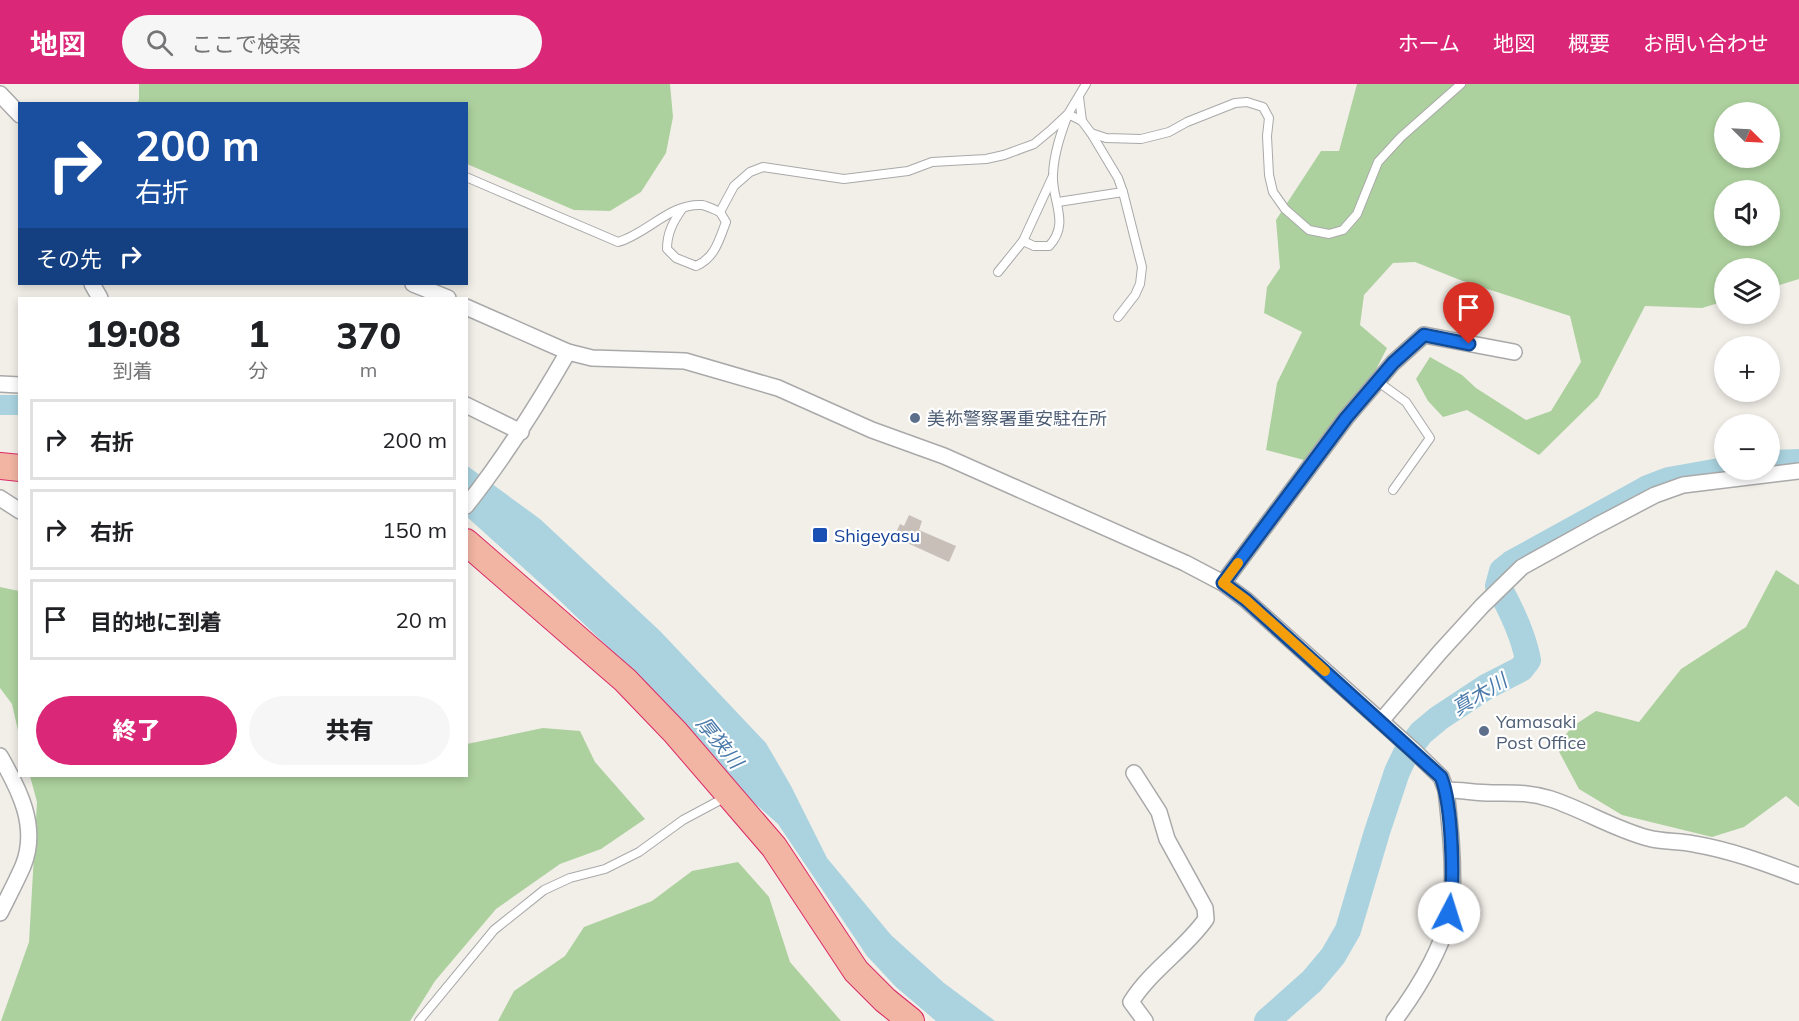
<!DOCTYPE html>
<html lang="ja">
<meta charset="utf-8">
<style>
:root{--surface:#fff;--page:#f6f6f6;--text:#202124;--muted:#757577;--line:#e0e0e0;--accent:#db2777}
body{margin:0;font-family:Mulish,"Noto Sans JP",sans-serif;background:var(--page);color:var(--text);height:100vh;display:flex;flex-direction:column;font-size:22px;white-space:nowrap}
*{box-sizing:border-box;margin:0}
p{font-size:20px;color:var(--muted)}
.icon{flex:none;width:33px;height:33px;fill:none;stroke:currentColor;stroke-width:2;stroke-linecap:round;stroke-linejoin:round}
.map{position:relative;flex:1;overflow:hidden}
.panel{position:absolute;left:18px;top:213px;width:450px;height:480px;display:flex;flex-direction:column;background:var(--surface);border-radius:0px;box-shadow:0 3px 9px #0003}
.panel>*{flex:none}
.banner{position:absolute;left:18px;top:18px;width:450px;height:183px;border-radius:0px;box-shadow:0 3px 9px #0003;background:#1a4fa0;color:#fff;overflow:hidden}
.needle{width:39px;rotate:114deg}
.buttons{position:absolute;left:1714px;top:18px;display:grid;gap:12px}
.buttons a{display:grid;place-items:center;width:66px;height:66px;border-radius:50%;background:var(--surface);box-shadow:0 3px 9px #0003;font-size:30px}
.pin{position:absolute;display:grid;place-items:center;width:51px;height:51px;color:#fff;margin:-62px -26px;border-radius:50% 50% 50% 0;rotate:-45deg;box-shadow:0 0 6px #0007}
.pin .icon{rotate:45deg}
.me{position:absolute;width:66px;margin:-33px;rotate:5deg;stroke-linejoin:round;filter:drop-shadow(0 0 4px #0008)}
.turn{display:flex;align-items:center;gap:21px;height:126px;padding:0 18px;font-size:27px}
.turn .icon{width:78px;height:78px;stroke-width:2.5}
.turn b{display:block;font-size:42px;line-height:51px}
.then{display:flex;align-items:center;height:57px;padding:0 18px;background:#0003;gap:12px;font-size:22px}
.eta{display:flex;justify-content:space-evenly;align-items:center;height:102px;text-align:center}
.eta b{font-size:36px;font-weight:800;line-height:42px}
.button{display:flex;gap:12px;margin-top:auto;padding:12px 18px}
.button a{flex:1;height:69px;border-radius:36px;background:var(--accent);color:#fff;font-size:24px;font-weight:800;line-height:69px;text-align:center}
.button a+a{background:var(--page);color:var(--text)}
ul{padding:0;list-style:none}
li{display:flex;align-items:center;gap:18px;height:81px;margin:0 12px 9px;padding:0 6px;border:3px solid var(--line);border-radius:0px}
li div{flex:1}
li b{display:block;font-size:22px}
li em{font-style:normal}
header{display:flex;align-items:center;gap:36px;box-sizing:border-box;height:84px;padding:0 30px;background:var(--accent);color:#fff}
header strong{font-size:28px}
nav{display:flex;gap:33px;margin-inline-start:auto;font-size:21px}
.search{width:420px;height:54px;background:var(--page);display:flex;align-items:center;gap:15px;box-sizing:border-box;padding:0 21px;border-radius:33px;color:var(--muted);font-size:22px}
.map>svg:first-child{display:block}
.forest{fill:#add19e;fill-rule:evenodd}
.water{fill:#aad3df}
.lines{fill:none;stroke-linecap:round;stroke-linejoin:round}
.river{stroke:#aad3df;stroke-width:26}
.building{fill:#c7bfb8}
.service-casing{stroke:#a9a9a9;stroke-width:10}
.minor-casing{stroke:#a9a9a9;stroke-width:18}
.trunk-casing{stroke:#dc2a67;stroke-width:28}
.service{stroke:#fff;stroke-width:8}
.minor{stroke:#fff;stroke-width:15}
.trunk{stroke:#f2b4a3;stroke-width:26}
.route-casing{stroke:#114b97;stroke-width:15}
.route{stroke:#1a73e8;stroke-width:10}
.slow{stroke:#f59e0b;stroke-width:10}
.service-dot{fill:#5c6f8a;stroke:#fff;stroke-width:2}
.transit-dot{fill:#1a4fb4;stroke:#fff;stroke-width:2}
.labels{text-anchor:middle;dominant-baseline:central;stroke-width:4.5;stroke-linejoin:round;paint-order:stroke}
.service-label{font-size:18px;fill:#4e5e75;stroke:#fff;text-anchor:start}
.transit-label{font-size:18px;fill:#164399;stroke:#fff;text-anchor:start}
.water-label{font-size:20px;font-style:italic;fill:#4a7aab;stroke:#fff}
</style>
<header>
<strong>地図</strong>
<div class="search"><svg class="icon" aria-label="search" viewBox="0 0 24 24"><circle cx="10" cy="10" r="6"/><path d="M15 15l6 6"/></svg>ここで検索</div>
<nav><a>ホーム</a><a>地図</a><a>概要</a><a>お問い合わせ</a></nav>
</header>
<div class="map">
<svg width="1799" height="937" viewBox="0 0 1799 937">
<rect width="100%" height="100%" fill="#f2efe9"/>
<!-- forest -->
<g class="forest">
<polygon points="139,0 670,0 673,33 666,69 641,108 610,127 574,126 467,80 466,20 136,19 139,16"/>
<path d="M1357,0H1799V195L1770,204V184H1725V217L1702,224L1645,222L1598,313L1539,371L1467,326L1443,333L1428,317L1416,295L1430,273L1462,291L1476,304L1526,336L1551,327L1581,278L1570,232L1460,196L1415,178L1393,179L1364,211L1360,241L1387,264L1369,299L1304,376L1266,366L1277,299L1302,248L1264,229L1267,203L1280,184L1276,136L1321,67H1339ZM1725,28H1770V74H1725ZM1725,106H1770V152H1725Z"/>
<polygon points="1776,486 1799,501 1799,723 1786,712 1744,743 1712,753 1622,731 1579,705 1556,662 1573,642 1596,627 1639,638 1681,585 1746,543"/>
<polygon points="0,503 19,507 19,651 12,620 0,604"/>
<polygon points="543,644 580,647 595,678 645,735 601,765 560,780 496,825 435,897 410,937 1,937 29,858 37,718 30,692 466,692 467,660"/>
<polygon points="738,778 769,813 790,878 841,937 498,937 514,907 565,872 584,843 652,817 692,787"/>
</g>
<!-- water -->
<g class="water">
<rect x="0" y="311" width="19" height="20"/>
<polygon points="466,381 540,435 660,547 766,659 791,702 827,774 891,851 944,899 995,937 936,937 896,903 867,872 778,740 741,707 653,606 560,517 467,433"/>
</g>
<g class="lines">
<!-- river -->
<g class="river">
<polyline points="1770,379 1799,378"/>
<path d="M1267,937L1312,897L1333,872L1348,846L1377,748L1397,688L1406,669L1421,649L1439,634L1486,603L1521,585L1528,576C1523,549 1511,525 1498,502L1502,487L1512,479L1648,404L1669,396L1725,386"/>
</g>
</g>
<!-- building -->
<polygon class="building" points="909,431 922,437 919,446 956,462 949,478 894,453 900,440 904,442"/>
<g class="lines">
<!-- service casing -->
<g class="service-casing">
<g id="service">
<polyline points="1079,13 1082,37"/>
<polyline points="1091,49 1118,94 1123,108 1142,183 1140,200 1135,211 1118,233"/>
<path d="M466,93L618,158C647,150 670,119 702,121C708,122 715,126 720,128"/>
<polyline points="1058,118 1123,108"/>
<path d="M682,125C673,138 667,149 667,165L676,174L696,182C715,174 719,156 726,138L720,128L734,102L750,88L763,83L844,95L908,87L932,78L986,75L1004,71L1034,60L1052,45L1068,30L1086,0"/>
<path d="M1023,157L1034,162H1049C1071,139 1051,116 1053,90C1054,69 1061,49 1068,30L1082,37L1091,49L1106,54L1141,55L1169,48L1187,38L1235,19L1247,18L1263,23L1269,34L1267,52L1269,91L1273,108L1285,125L1309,146L1329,150L1343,146L1357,130L1378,78L1401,53L1461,0"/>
<polyline points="998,188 1023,157 1052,94"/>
<polyline points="1377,297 1406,318 1430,354 1393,406"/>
<polyline points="419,937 494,846 544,806 570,794 605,785 639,768 683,736 726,713"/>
</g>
</g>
<!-- minor casing -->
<g class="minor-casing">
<g id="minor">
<polyline points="0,10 20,31"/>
<polyline points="92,200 100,214"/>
<polyline points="413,200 448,214"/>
<path d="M466,223L568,268L592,274L685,277L778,304L872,346L944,372L1185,479L1223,499L1246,516L1412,665L1441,693L1446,706C1450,741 1454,778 1452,813C1450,854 1418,905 1394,937"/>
<polyline points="0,300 20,301"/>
<polyline points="466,321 521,348"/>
<polyline points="0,414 20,427"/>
<path d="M466,422C505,373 537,322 568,268"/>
<polyline points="1223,499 1346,334 1393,279 1424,251 1514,268"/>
<polyline points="1381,637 1440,568 1482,522 1522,483 1596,442 1655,411 1683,401 1799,387"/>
<path d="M0,672C19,705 39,743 23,782C16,798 8,813 0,829"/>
<path d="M1134,689L1159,728L1167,755L1205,824L1206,835C1185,865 1151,886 1131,918L1145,937"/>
<path d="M1446,706C1462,706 1476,709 1492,709C1514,709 1529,708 1551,715C1584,726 1614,745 1648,754C1663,758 1679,757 1694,760C1730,766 1765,779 1799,792"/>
</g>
</g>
<!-- trunk casing -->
<g class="trunk-casing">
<g id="trunk">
<polyline points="0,382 20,384"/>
<polyline points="466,458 625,596 675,648 774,763 856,887 885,916 911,937"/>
</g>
</g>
<!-- service -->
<use href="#service" class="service"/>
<!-- minor -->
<use href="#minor" class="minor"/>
<!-- trunk -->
<use href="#trunk" class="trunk"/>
</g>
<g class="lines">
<!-- route casing -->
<g class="route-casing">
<path id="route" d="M1449,829C1455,800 1452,720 1441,693L1246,516L1223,499L1346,334L1393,279L1424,251L1469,260"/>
</g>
<!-- route -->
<use href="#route" class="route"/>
<!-- slow -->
<polyline class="slow" points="1238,479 1223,499 1246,516 1325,587"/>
</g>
<!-- markers -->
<g class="service-dot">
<circle cx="915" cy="334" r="6"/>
<circle cx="1484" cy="647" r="6"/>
</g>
<rect class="transit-dot" x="812" y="443" width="16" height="16" rx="3"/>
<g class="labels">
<!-- service labels -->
<g class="service-label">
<text x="927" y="334">美祢警察署重安駐在所</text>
<text x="1496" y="637">Yamasaki<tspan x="1496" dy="21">Post Office</tspan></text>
</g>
<!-- transit labels -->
<g class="transit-label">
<text x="834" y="451">Shigeyasu</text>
</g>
<!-- water labels -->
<g class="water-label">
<text transform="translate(1479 610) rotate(-31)">真木川</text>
<text transform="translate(720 658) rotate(51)">厚狭川</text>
</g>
</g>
</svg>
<div class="buttons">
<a><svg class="needle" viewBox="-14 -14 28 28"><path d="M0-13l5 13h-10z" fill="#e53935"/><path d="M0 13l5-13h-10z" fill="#757577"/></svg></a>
<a><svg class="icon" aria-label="sound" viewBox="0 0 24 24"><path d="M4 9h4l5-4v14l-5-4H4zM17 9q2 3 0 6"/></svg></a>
<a><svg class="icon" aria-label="layers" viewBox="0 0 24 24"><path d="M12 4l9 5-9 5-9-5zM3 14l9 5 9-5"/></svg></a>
<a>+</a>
<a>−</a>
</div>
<div class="pin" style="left:1469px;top:260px;background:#d93025"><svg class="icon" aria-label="arrive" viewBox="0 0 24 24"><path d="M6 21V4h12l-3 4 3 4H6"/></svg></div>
<svg class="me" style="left:1449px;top:829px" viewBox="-20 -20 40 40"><circle r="19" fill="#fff"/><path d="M0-13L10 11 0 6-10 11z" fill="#1a73e8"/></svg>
<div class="banner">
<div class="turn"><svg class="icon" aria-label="right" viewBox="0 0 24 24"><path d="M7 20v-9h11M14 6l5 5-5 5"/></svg><div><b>200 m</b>右折</div></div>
<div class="then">その先<svg class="icon" aria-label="right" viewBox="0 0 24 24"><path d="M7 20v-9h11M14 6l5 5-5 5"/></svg></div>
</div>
<section class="panel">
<div class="eta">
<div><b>19:08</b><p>到着</p></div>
<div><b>1</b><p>分</p></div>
<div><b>370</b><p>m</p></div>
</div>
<ul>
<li><svg class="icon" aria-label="right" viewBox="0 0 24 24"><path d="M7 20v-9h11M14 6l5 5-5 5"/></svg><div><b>右折</b></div><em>200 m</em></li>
<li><svg class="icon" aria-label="right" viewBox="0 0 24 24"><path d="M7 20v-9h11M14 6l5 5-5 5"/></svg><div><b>右折</b></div><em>150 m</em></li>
<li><svg class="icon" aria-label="arrive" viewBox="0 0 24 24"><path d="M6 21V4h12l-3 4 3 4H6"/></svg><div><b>目的地に到着</b></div><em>20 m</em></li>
</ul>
<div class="button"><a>終了</a><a>共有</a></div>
</section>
</div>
